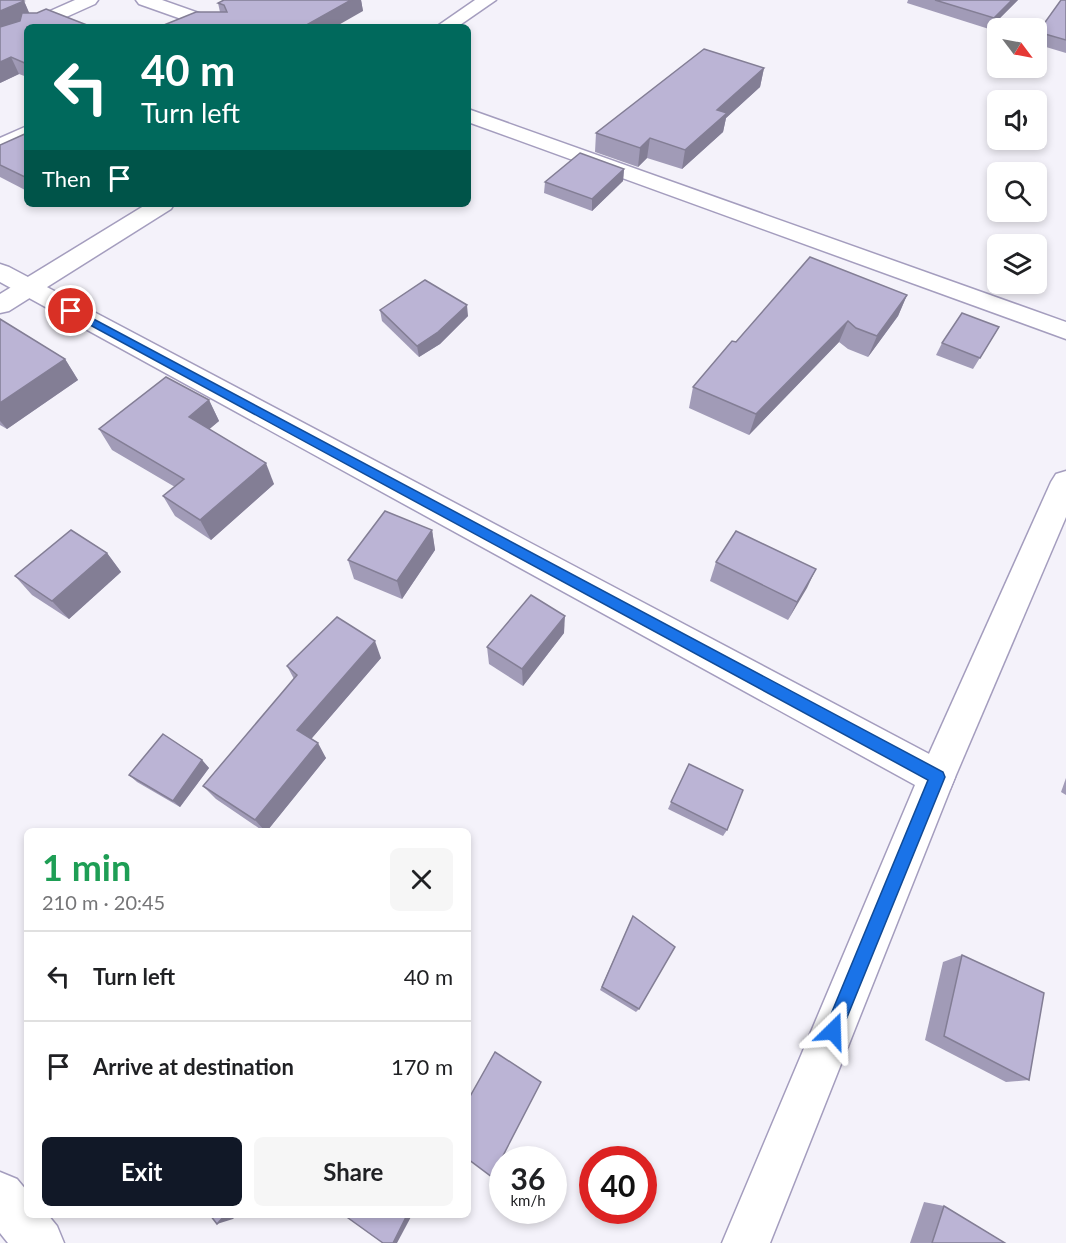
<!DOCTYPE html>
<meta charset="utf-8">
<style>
:root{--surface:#fff;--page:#f6f6f6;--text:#202124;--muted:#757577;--line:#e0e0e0;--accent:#111827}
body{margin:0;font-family:Lato,sans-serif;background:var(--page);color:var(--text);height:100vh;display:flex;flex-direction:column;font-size:22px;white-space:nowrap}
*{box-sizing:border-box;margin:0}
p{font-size:20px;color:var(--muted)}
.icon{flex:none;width:33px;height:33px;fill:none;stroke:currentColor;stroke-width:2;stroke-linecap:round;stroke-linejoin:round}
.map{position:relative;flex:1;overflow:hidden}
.panel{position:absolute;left:24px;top:828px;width:447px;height:390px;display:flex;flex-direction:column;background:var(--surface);border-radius:9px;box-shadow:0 3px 9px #0003}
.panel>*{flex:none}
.hud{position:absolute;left:24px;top:24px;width:447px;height:183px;border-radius:9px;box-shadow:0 3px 9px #0003;background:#00695c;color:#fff;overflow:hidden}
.needle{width:39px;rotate:122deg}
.fabs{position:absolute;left:987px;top:18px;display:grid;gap:12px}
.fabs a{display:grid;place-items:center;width:60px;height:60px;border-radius:9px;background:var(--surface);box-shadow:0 3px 9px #0003;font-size:30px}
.speed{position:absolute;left:489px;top:1146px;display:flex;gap:12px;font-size:30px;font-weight:700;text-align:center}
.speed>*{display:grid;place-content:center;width:78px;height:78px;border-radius:50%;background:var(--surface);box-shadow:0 3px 9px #0003;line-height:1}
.speed small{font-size:15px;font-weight:400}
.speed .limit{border:9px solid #d22;background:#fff;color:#111}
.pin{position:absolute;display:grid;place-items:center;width:51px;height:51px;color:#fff;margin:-26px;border:3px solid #fff;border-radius:50%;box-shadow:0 2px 6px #0007}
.me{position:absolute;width:66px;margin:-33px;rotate:22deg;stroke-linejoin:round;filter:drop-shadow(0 0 4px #0008)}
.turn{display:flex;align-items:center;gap:21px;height:126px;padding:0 18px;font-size:27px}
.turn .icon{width:78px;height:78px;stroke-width:2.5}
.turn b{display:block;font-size:42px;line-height:51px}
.then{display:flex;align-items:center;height:57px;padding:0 18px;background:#0003;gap:12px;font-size:22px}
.round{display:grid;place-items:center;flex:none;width:63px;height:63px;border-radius:9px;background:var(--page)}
.head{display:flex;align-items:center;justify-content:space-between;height:102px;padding:0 18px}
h1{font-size:36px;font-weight:700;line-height:45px;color:#1e9e55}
.button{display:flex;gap:12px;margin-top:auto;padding:12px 18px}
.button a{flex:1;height:69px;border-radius:9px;background:var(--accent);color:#fff;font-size:24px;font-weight:700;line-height:69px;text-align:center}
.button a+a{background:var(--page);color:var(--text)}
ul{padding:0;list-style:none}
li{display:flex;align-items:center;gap:18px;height:90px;padding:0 18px;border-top:2px solid var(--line)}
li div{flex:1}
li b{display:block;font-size:22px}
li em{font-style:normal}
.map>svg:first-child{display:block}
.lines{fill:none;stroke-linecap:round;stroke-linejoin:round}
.minor-casing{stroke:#a49dbe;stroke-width:3}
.tertiary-casing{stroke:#a49dbe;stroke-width:3}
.minor{fill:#fff;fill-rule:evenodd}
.tertiary{fill:#fff;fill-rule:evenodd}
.wall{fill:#a19bb7}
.shaded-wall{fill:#837e95}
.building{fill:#bbb4d5;stroke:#837e95;stroke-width:1.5}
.route{fill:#1a73e8;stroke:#114b97;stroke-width:1.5}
</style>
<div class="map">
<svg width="1066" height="1243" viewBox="0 0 1066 1243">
<rect width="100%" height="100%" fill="#f4f2fa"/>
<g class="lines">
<!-- minor casing -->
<g class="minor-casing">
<g id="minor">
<polygon points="75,0 98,0 95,4 44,27 27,27 27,32 20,27 23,23"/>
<polygon points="136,0 162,0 227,23 230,27 204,27 139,4"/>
<polygon points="475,0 496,0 457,27 436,27"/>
<polygon points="468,109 1066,322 1066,339 468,122"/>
<polygon points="27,126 27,140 0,152 0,138"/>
<polygon points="147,204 174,204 171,209 9,311 0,313 0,294"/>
<polygon points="1066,471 1066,517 950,789 937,795 924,789 919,777 924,765 1051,482 1056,474"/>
<polygon points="0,1172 17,1179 27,1191 27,1215 48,1215 57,1226 64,1243 8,1243 0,1233"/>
</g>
</g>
<!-- tertiary casing -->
<g class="tertiary-casing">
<polygon id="tertiary" points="0,264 9,267 950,765 955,777 770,1243 722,1243 915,785 0,282"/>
</g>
<!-- minor -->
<use href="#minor" class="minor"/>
<!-- tertiary -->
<use href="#tertiary" class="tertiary"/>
</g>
<!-- wall -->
<g class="wall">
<polygon points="224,0 361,0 363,11 220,12 218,3"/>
<polygon points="908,0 1018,0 989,29 907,3"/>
<polygon points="1066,0 1066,53 1036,44 1036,35 1038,32"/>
<polygon points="24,1 29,13 27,27 27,77 19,74 0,83"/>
<polygon points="764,68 760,87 726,118 723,132 682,169 647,158 638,167 595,152 596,133"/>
<polygon points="27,133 27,191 0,177 0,145"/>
<polygon points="624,169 623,181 592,211 544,193 545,182"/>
<polygon points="907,295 898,316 868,357 848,349 839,342 749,435 689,408 693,387 736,342"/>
<polygon points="380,310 468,316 440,344 419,357 382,321"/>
<polygon points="0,319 65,359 78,380 7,429 0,425"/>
<polygon points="999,327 973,369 936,355 942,343"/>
<polygon points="209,400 219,421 209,429 274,484 211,540 175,516 163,496 175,487 112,450 99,429"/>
<polygon points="432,530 435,550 402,599 354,579 348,560"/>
<polygon points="107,553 121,572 69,619 32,595 15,576"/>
<polygon points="716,562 816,569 788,620 710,581"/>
<polygon points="564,633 523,686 489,664 487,647"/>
<polygon points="381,658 311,739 326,758 267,831 263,831 216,799 203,786 294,679 287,666"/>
<polygon points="202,760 209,768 180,807 137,782 129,775"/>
<polygon points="689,764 727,830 723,836 668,809"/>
<polygon points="1066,778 1066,795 1061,792"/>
<polygon points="633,916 639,1009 636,1012 600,990"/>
<polygon points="962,955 1029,1080 1006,1082 925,1040 943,962"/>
<polygon points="924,1202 944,1206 1005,1243 910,1243"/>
</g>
<!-- shaded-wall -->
<g class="shaded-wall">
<polygon points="343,0 361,0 363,11 335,27 303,27"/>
<polygon points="1012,0 1018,0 989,29 994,18"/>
<polygon points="24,1 31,17 0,31 0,11"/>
<polygon points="11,57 19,74 0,83 0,62"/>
<polygon points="764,68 760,87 726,118 723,132 682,169 685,150 717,110"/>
<polygon points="650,138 647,158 638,167 640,148"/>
<polygon points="624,169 623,181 592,211 592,199"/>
<polygon points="907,295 898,316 868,357 877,336"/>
<polygon points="467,305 468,316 440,344 419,357 417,346"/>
<polygon points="848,321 839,342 749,435 756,414"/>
<polygon points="65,359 78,380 7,429 0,421 0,403"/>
<polygon points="209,400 219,421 199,438 189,417"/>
<polygon points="266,463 274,484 211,540 200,520"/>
<polygon points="432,530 435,550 402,599 397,581"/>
<polygon points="107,553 121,572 69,619 52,601"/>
<polygon points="816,569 807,588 788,620 797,602"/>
<polygon points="565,616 564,633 523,686 522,669"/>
<polygon points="375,641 381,658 306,745 297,730"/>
<polygon points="318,743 326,758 267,831 265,831 255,820"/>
<polygon points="202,760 209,768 180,807 173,801"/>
<polygon points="225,1215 237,1215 233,1219 217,1224"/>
<polygon points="407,1215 412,1215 397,1243 393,1243"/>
</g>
<!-- building -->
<g class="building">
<polygon points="0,0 22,0 24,1 0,11"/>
<polygon points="224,0 351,0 303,27 159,27 196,12 227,12 224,5 218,3"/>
<polygon points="935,0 1012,0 994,18"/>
<polygon points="1061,0 1066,0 1066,40 1038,32"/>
<polygon points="46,9 92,27 27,27 27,64 11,57 0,62 0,27 20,21 22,13 37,13"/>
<polygon points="704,49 764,68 717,110 727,113 685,150 650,138 640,148 596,133"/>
<polygon points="27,133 27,178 0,165 0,145"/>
<polygon points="580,153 624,169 592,199 545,182"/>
<polygon points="810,257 907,295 877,336 856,328 848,321 756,414 693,387 732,341 736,342"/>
<polygon points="425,280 467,305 438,332 417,346 380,310"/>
<polygon points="962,313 999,327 980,358 942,343"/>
<polygon points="0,319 65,359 0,403"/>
<polygon points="166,377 209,400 189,417 266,463 200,520 163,496 184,479 99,429"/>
<polygon points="385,511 432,530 397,581 348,560"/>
<polygon points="71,530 107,553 52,601 15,576"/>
<polygon points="736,531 816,569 797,602 716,562"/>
<polygon points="531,595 565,616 522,669 487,647"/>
<polygon points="337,617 375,641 297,730 318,743 255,820 203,786 297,675 287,666"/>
<polygon points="163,734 202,760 173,801 129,775"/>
<polygon points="689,764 743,790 727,830 671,802"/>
<polygon points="633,916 675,947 639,1009 602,987"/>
<polygon points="962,955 1044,993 1029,1080 944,1036"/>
<polygon points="495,1052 541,1082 492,1177 468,1159 468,1100"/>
<polygon points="944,1206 1005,1243 932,1243"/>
<polygon points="210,1215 225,1215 217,1224"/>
<polygon points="344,1215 407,1215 393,1243 383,1243"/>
</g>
<!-- route -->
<polygon class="route" points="71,307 943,772 945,777 839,1037 833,1040 826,1037 824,1031 928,780 68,313 68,308"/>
</svg>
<div class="fabs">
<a><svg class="needle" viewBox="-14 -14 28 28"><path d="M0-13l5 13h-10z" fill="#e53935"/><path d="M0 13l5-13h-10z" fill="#757577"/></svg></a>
<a><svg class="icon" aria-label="sound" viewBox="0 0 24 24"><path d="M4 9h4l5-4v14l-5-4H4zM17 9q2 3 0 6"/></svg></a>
<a><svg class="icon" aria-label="search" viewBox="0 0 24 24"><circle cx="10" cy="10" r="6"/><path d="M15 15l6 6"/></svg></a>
<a><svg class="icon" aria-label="layers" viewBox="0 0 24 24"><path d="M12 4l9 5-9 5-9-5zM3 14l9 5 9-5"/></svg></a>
</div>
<div class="speed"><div>36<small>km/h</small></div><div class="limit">40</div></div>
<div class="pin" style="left:71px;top:311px;background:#d93025"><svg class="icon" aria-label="arrive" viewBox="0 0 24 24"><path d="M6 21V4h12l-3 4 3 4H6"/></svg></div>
<svg class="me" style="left:833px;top:1031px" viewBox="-20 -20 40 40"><path d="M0-17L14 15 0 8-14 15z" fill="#1a73e8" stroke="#fff" stroke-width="4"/></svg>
<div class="hud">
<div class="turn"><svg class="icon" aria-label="left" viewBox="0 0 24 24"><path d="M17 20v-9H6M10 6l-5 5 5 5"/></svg><div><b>40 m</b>Turn left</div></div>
<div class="then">Then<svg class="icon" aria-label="arrive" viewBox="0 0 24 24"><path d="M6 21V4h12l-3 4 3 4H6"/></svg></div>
</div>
<section class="panel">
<div class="head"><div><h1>1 min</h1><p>210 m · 20:45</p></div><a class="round"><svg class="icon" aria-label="close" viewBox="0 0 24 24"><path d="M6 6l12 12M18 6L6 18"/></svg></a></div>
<ul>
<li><svg class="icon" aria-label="left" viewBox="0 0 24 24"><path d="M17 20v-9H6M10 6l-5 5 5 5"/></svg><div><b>Turn left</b></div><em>40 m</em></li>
<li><svg class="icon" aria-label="arrive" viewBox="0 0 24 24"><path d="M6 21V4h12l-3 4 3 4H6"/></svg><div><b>Arrive at destination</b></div><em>170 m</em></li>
</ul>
<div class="button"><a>Exit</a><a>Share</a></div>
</section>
</div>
